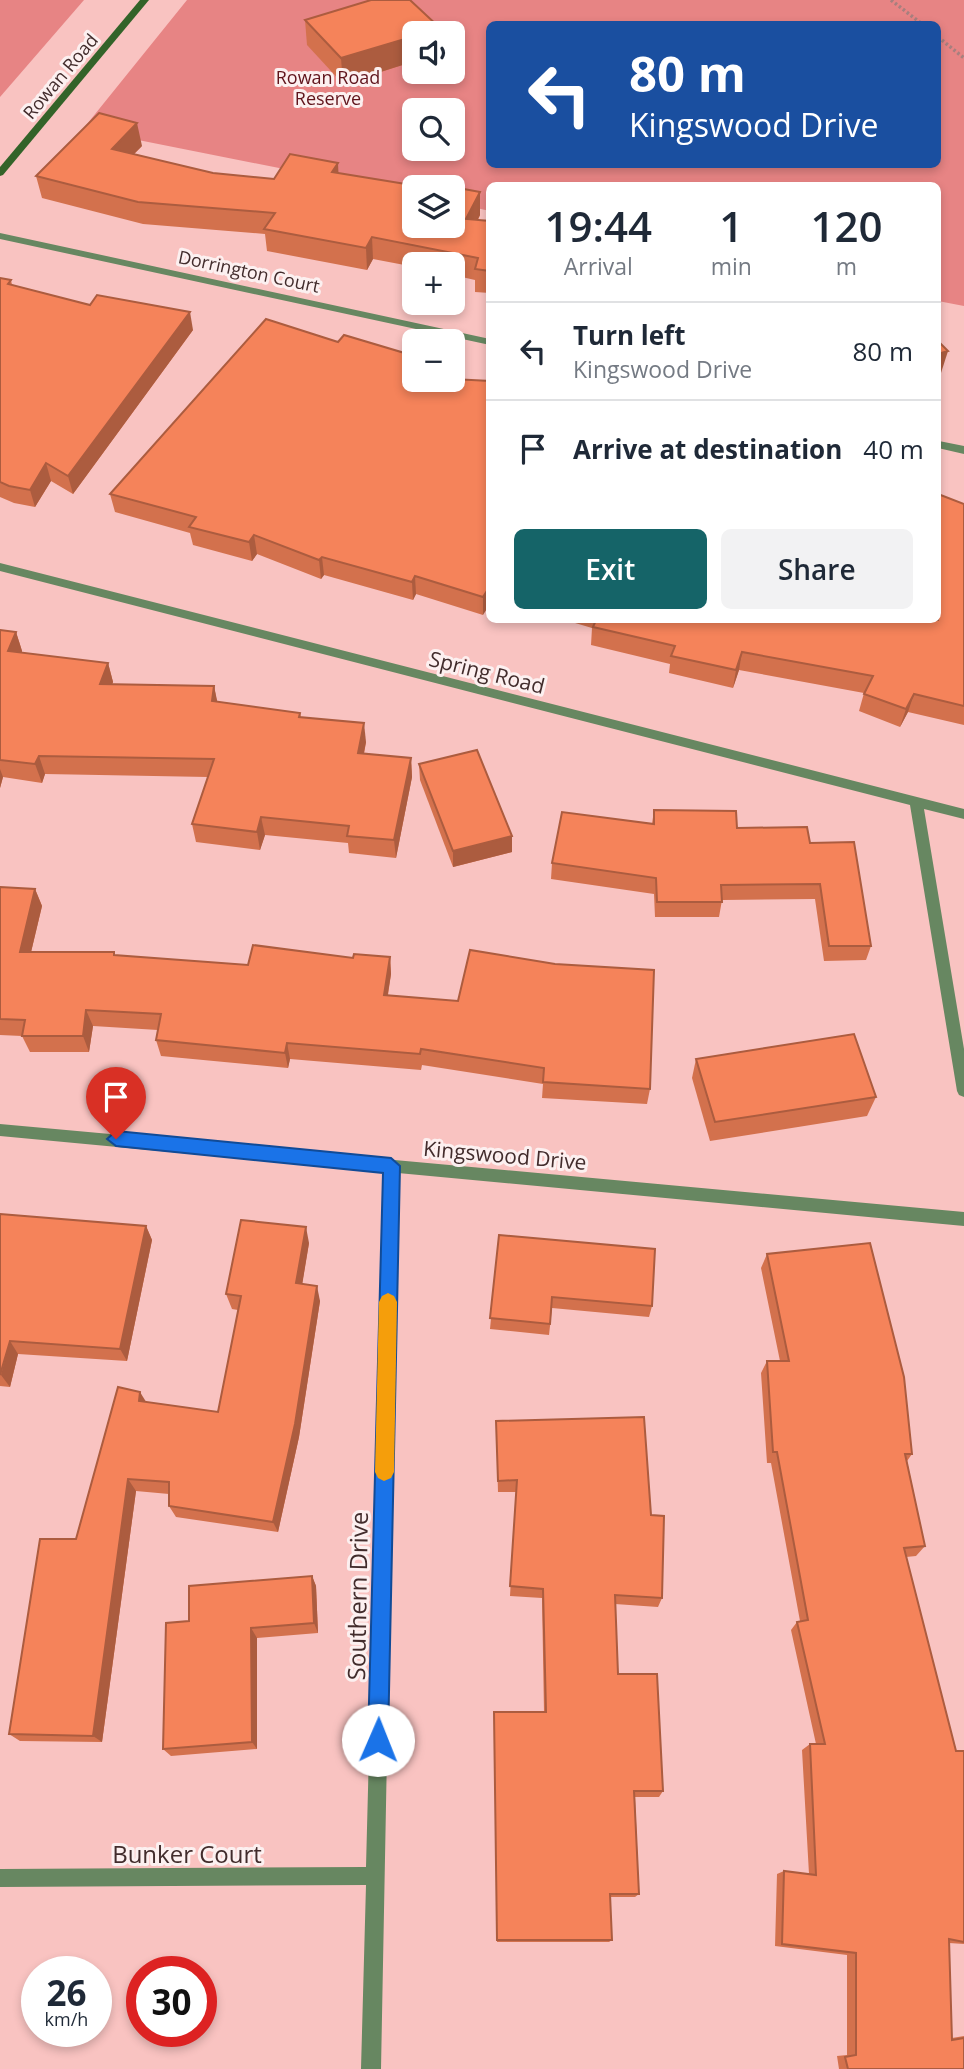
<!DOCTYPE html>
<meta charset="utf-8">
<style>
:root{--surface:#fff;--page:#f2f2f3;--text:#1f2937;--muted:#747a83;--line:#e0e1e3;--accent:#156468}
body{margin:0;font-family:"Open Sans",sans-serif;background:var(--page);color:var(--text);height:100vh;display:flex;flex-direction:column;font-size:26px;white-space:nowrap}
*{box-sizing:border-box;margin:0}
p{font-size:23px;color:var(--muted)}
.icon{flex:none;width:38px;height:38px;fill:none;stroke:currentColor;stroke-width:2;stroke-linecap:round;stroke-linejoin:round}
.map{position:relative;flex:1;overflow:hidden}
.panel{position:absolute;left:486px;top:182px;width:455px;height:441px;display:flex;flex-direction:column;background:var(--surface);border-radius:10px;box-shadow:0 4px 10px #0003}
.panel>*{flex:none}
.banner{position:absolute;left:486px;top:21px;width:455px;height:147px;border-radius:10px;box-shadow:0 4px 10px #0003;background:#1a4fa0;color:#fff;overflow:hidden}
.fabs{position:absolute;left:402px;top:21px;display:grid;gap:14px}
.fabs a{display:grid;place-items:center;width:63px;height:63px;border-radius:10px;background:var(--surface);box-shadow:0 4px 10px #0003;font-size:35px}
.speed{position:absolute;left:21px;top:1956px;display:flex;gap:14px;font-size:35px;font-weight:700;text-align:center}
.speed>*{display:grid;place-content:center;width:91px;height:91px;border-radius:50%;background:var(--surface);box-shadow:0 4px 10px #0003;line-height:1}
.speed small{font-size:18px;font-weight:400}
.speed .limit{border:10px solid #d22;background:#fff;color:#111}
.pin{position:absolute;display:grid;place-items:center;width:60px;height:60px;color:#fff;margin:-72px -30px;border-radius:50% 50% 50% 0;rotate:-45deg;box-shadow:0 0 7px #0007}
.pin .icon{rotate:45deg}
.me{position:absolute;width:77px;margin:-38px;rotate:1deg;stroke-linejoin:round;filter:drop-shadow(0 0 5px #0008)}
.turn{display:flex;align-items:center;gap:24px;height:147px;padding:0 28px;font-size:32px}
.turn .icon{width:91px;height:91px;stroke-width:2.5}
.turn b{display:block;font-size:49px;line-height:60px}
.eta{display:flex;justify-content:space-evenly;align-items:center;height:119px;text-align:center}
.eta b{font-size:42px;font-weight:600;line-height:49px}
.button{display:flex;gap:14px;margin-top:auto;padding:14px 28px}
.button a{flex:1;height:80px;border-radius:10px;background:var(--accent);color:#fff;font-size:28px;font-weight:600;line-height:80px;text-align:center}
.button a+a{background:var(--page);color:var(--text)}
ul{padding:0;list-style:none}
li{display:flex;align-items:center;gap:21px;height:98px;padding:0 28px;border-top:2px solid var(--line)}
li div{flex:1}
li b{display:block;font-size:26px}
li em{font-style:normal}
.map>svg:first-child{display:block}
.green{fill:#e78484;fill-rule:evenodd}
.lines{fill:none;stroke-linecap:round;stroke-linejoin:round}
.path{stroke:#a77f7e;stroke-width:3.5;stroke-dasharray:2.5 2.5;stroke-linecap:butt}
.minor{fill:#678761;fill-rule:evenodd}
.secondary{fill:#336329;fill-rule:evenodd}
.wall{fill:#d3714d}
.shaded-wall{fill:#ac5c3f}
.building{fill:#f5835a;stroke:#ac5c3f;stroke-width:2}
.route{fill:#1a73e8;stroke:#114b97;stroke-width:2}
.slow{fill:#f59e0b}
.labels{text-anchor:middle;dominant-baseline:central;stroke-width:6;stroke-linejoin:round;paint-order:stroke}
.far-street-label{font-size:18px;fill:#422c2c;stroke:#fcf0f0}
.far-park-label{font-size:18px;fill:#60141c;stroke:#fcf0f0}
.street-label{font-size:21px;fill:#422c2c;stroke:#fcf0f0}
.near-street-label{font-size:24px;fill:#422c2c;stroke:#fcf0f0}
</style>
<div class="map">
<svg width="964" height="2069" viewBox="0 0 964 2069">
<rect width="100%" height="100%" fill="#f9c3c1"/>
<!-- green -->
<g class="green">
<polygon points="0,0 84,0 0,97"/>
<path d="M187,0H964V306L938,301V186H490V211L453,203V187H415V195L83,129ZM490,24H938V164H490ZM415,33H453V72H415ZM415,110H453V149H415Z"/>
</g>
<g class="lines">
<!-- path -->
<g class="path">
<polyline points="891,0 922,24"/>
<polyline points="938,37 964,58"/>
</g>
<!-- minor -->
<g class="minor">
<polygon points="0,233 490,339 490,345 0,239"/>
<polygon points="939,441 964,446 964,454 938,448"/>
<polygon points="0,563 964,809 964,819 924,809 964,1049 964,1097 959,1095 957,1091 910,805 0,571"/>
<polygon points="0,1124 964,1212 964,1226 398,1173 381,2069 361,2069 366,1885 0,1887 0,1869 366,1867 384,1172 0,1136"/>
</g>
<!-- secondary -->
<polygon class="secondary" points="140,0 149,0 3,175 0,176 0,167"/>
</g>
<!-- wall -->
<g class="wall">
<polygon points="305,20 415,33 415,61 343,84 307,45"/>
<polygon points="142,146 134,154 213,173 274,179 339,173 415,226 480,192 480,215 478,220 490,221 490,293 475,292 475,280 453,275 453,264 415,264 415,267 373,259 367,270 267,251 265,234 143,224 42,198 36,176"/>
<polygon points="0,278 11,280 12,285 90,305 193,330 73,494 51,481 35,507 14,503 0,497"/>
<polygon points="415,380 490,381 483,615 416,594 413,600 324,575 321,579 257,554 252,561 193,545 190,533 115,512 110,494"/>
<polygon points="964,504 964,725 908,712 900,727 859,711 864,693 739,670 733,688 669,673 670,664 591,645 592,628 565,620 938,620"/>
<polygon points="0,630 16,632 22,651 22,653 108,663 113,682 112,684 214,686 217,702 300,713 301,717 366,742 364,754 411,758 412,777 396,858 349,853 348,843 265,835 260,850 196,842 192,824 208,777 45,774 42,783 3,777 0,788"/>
<polygon points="419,764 512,836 512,852 453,867 420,780"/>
<polygon points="654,810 810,843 871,946 866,960 824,961 815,899 722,900 719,917 655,917 654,894 551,879 552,863 652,824"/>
<polygon points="0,887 35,889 42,906 31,952 116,956 248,965 353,958 390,957 391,974 388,995 650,1089 647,1104 542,1098 543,1084 422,1065 421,1070 290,1059 288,1068 161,1056 156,1040 158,1030 93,1026 89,1052 30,1052 22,1036 0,1035"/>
<polygon points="696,1059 876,1097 867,1116 710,1141 692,1078"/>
<polygon points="0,1214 146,1226 152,1240 127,1361 18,1354 10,1387 0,1386"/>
<polygon points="499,1235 652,1306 649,1317 552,1308 549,1335 490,1329"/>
<polygon points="309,1243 302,1284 320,1301 299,1437 278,1532 176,1517 169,1506 169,1494 136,1491 102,1742 20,1741 9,1734 76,1539 146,1402 218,1412 238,1310 232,1309 226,1294"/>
<polygon points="767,1254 912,1454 907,1461 925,1546 916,1556 906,1557 956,1751 964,1751 964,1944 949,1943 952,2038 964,2036 964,2069 839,2069 837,2056 847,2055 847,1955 775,1946 777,1874 784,1871 809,1874 802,1750 810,1744 816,1744 791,1630 797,1622 800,1621 771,1463 767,1463 761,1373 767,1361 780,1361 761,1268"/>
<polygon points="496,1421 651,1515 662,1598 658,1607 615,1604 618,1674 663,1791 659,1797 635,1797 639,1894 635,1897 610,1897 612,1940 609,1942 497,1942 494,1712 544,1712 542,1598 510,1596 516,1492 498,1492"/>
<polygon points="312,1576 316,1586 318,1633 257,1638 257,1749 171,1756 163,1749 189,1621"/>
</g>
<!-- shaded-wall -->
<g class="shaded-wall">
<polygon points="440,28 440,33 422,33"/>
<polygon points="415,36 415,61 343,84 341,58"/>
<polygon points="137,123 142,146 117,171 112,149"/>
<polygon points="338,163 339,185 332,172"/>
<polygon points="480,192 480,215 466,241 466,219"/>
<polygon points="372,237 373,259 367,270 366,248"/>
<polygon points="190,312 193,330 73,494 68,476"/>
<polygon points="948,351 941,373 938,374 938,354"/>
<polygon points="46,463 51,481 35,507 30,490"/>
<polygon points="254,535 257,554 252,561 249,542"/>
<polygon points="322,557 324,575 321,579 319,560"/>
<polygon points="415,576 416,594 413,600 412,582"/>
<polygon points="490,586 490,604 483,615 483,597"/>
<polygon points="16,632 22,651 14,670 8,651"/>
<polygon points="742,652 739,670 733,688 736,670"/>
<polygon points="108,663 113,682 105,703 100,684"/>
<polygon points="214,686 218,705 212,701"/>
<polygon points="914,694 908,712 900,727 906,709"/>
<polygon points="364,723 366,742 360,772 358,753"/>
<polygon points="39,756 45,774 42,783 35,764"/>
<polygon points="411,758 412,777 396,858 394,840"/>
<polygon points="0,769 3,777 0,788"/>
<polygon points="261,817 265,835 260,850 257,832"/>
<polygon points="512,836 512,852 453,867 453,851"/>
<polygon points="35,889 42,906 27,969 20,952"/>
<polygon points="390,957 391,974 385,1011 384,995"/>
<polygon points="86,1010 93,1026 89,1052 83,1036"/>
<polygon points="287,1043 290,1059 288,1068 285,1053"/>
<polygon points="146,1226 152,1240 127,1361 120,1349"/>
<polygon points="306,1227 309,1243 300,1298 296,1283"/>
<polygon points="317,1286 320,1301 299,1437 278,1532 273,1522"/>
<polygon points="10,1341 18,1354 10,1387 1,1375"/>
<polygon points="140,1392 148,1405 139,1401"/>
<polygon points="128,1479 136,1491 102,1742 93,1736"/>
<polygon points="312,1576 316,1586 318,1633 314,1623"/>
<polygon points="251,1628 257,1638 257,1749 252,1742"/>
</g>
<!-- building -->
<g class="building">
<polygon points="371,0 410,0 440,28 422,33 415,33 415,36 341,58 305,20"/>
<polygon points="99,113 137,123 112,149 213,173 274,179 290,154 338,163 332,172 424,187 415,187 415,226 453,226 453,187 480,192 466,219 490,221 490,271 475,269 478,258 372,237 366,248 264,229 275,213 138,202 36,176"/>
<polygon points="0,278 11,280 8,284 90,305 97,295 190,312 68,476 46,463 30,490 9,486 0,482"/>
<polygon points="266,319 338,342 344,335 408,354 410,352 415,353 415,380 453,380 453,379 490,381 490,586 483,597 415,576 412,582 322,557 319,560 254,535 249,542 189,527 196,517 110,494"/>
<polygon points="938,341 948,351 938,354"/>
<polygon points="938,494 964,504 964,706 914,694 906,709 864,694 873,676 742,652 736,670 671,656 675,646 593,627 596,620 938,620"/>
<polygon points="0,630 16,632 8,651 108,663 100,684 214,686 212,701 300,713 299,717 364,723 358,753 411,758 394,840 347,836 349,826 261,817 257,832 192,824 214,759 39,756 35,764 0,760"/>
<polygon points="477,750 512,836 453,851 419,764"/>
<polygon points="654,810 736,811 737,828 807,827 810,843 854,842 871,946 829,946 820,884 721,885 722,902 657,902 656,878 552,863 562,812 654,824"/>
<polygon points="0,887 35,889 20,952 114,952 114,955 248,965 253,945 353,958 354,954 390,957 384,995 458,1001 470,950 555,964 654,970 650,1089 543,1082 544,1068 421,1049 420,1054 287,1043 285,1053 156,1040 161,1014 86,1010 83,1036 22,1036 25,1020 0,1019"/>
<polygon points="854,1034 876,1097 715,1122 696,1059"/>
<polygon points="0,1214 146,1226 120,1349 10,1341 0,1375"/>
<polygon points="241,1220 306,1227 296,1283 317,1286 295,1424 273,1522 169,1506 169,1482 128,1479 93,1736 9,1734 40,1539 76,1539 118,1387 140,1392 139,1401 218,1412 241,1296 226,1294"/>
<polygon points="499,1235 655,1249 652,1306 552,1297 550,1324 490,1318"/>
<polygon points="870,1243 904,1377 912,1454 905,1454 925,1546 904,1548 956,1751 964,1751 964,1942 949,1939 952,2040 964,2038 964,2069 848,2069 845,2057 856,2055 856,1953 782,1944 784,1871 816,1875 810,1744 825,1744 797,1622 808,1620 777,1452 773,1452 767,1361 789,1361 767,1254"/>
<polygon points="644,1417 651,1515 664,1516 662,1598 615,1595 618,1674 657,1674 663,1791 634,1791 639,1894 610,1894 612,1940 497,1940 494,1712 546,1712 543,1589 510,1586 517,1480 498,1481 496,1421"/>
<polygon points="312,1576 314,1623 251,1628 252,1742 163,1749 166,1623 189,1621 189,1586"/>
</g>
<!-- route -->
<polygon class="route" points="116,1131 391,1158 400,1166 388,1740 385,1747 378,1750 371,1747 368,1740 383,1173 116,1146 107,1139"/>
<!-- slow -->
<polygon class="slow" points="388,1293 394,1296 397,1302 394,1472 391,1478 384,1481 378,1478 375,1472 379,1302 382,1296"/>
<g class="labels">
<!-- far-street labels -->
<g class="far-street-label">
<text transform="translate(60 76) rotate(-50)">Rowan Road</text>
<text transform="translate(249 271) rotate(12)">Dorrington Court</text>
</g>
<!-- far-park labels -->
<g class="far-park-label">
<text x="328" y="77">Rowan Road<tspan x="328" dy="21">Reserve</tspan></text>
</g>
<!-- street labels -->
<g class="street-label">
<text transform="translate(487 672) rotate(14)">Spring Road</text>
<text transform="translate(505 1155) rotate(5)">Kingswood Drive</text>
</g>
<!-- near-street labels -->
<g class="near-street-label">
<text transform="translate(357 1596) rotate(-89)">Southern Drive</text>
<text x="187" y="1853">Bunker Court</text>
</g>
</g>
</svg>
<div class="fabs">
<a><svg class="icon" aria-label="sound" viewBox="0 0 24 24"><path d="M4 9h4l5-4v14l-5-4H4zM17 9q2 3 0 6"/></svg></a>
<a><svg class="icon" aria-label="search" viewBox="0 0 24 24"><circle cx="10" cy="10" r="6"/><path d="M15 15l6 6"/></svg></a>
<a><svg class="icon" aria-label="layers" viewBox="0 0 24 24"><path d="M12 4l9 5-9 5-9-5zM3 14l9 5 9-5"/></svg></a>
<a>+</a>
<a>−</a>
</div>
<div class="speed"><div>26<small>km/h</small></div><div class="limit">30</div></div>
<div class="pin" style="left:116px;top:1139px;background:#d93025"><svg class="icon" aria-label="arrive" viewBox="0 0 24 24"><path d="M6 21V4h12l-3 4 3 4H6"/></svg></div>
<svg class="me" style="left:378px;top:1740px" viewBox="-20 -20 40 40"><circle r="19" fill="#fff"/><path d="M0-13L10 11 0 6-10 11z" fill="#1a73e8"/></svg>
<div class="banner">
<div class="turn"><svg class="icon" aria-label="left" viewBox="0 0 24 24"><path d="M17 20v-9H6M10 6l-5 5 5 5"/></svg><div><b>80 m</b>Kingswood Drive</div></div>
</div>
<section class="panel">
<div class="eta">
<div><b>19:44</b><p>Arrival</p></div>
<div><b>1</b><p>min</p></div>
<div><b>120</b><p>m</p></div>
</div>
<ul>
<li><svg class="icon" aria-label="left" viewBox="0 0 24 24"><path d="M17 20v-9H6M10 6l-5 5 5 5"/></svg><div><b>Turn left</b><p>Kingswood Drive</p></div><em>80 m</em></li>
<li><svg class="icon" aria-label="arrive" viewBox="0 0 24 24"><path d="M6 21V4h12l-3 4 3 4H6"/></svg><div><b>Arrive at destination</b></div><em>40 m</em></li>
</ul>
<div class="button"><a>Exit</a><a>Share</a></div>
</section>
</div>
